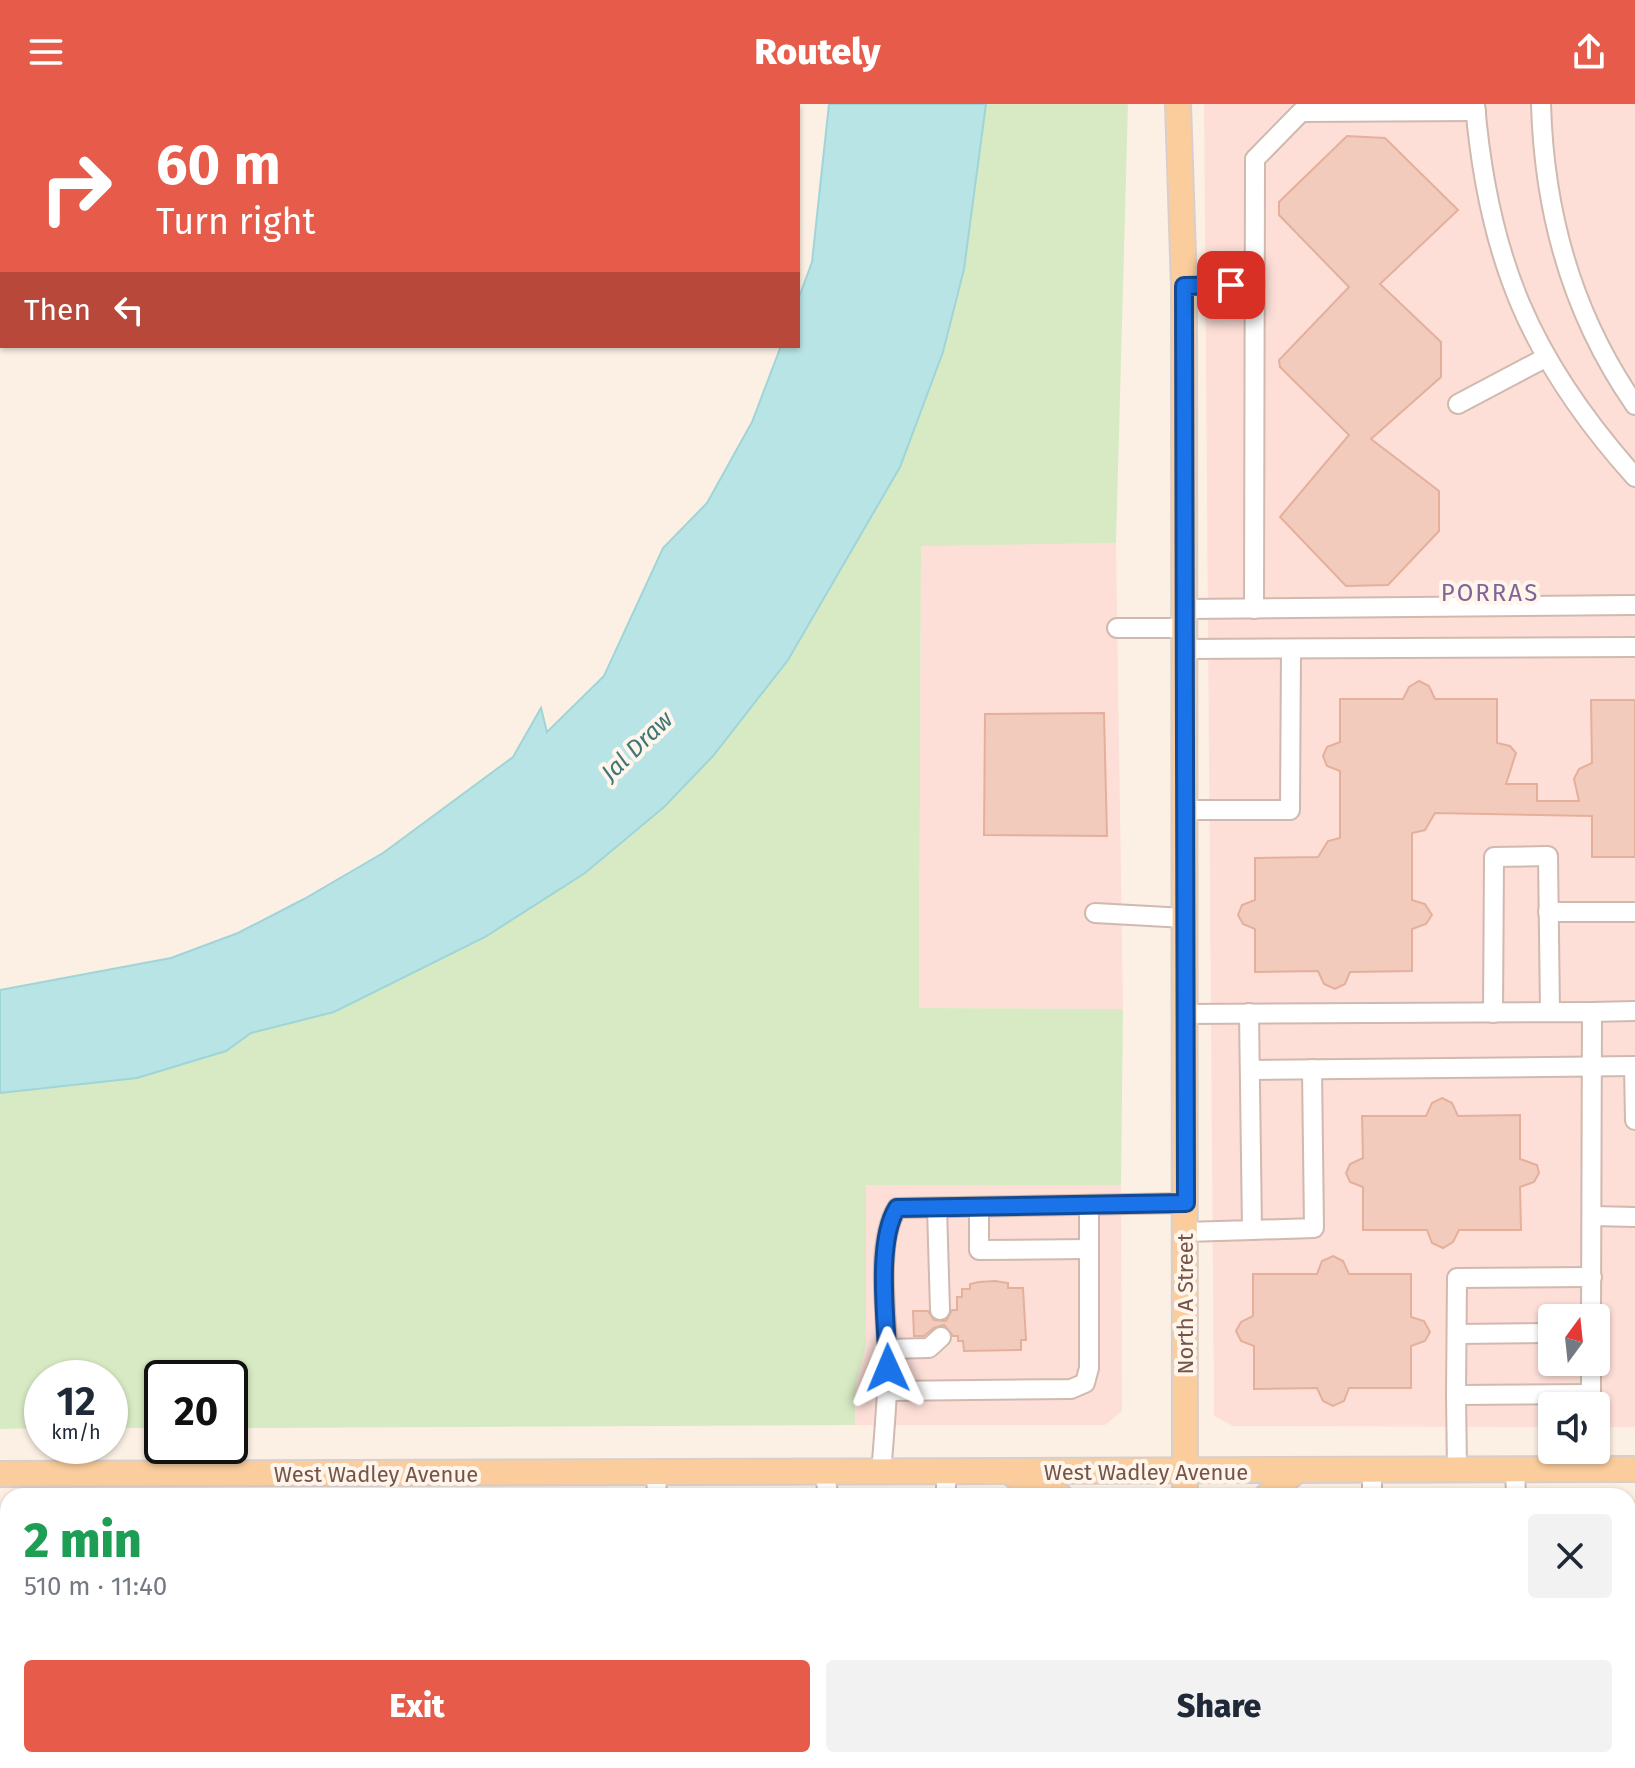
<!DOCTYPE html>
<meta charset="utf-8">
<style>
:root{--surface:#fff;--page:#f2f2f3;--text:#1f2937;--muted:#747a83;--accent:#e65b49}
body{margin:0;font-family:"Fira Sans",sans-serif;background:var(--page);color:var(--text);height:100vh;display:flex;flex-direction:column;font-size:30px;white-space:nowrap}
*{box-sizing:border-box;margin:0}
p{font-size:26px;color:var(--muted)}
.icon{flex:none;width:44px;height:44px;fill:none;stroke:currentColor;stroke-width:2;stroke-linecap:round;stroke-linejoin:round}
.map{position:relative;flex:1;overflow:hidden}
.panel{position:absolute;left:0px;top:1384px;width:1636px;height:280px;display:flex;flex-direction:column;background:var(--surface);border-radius:24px 24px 0 0;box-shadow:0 2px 6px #0004}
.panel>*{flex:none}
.hud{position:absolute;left:0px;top:0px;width:800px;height:244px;box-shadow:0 2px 6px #0004;background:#e65b49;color:#fff;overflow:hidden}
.needle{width:52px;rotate:15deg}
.controls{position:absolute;left:1538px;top:1200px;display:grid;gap:16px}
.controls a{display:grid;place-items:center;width:72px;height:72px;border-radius:8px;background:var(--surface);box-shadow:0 2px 6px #0004;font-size:40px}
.speed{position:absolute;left:24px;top:1256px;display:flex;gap:16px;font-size:40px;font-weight:700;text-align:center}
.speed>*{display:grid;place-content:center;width:104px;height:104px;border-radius:50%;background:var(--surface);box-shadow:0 2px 6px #0004;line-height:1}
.speed small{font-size:20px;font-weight:400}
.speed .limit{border:4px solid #111;border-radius:12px;background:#fff;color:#111}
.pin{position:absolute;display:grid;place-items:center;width:68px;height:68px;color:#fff;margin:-34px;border-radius:16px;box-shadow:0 4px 12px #0006}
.me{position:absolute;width:88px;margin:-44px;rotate:359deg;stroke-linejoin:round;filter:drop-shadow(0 0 6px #0008)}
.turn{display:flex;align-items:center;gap:28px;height:168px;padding:0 24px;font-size:36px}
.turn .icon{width:104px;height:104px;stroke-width:2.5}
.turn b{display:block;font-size:56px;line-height:68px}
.then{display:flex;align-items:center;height:76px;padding:0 24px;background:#0003;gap:16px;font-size:30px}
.round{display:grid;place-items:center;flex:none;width:84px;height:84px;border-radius:8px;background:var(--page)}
.head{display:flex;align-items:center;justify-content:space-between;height:136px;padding:0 24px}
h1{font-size:48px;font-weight:800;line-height:60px;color:#1e9e55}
.button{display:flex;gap:16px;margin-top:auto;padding:16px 24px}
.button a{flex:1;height:92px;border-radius:8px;background:var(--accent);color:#fff;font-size:32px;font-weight:800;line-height:92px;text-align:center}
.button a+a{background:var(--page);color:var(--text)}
header{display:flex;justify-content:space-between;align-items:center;height:104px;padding:0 24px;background:var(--accent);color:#fff;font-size:36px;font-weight:800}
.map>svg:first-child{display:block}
.commercial{fill:#fddfd8;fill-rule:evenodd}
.industrial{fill:#ece3df}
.green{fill:#d7eac3}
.water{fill:#b9e4e6;stroke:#9fd5d8;stroke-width:2}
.building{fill:#f2cbbc;stroke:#e4b09c;stroke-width:2}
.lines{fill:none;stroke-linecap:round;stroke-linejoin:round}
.minor-casing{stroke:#d0b9ae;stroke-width:22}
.major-casing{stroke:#d8cfcc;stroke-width:28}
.path{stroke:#d7ae9f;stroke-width:3;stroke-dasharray:2 6;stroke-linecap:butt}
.minor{stroke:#fff;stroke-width:18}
.major{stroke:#fbcd9d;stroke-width:24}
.route-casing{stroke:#114b97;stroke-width:20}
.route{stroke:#1a73e8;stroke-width:14}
.labels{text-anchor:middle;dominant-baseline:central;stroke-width:8;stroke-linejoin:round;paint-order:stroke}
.street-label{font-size:22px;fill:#75544a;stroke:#fff5eb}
.neighbourhood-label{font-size:24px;letter-spacing:2px;fill:#816598;stroke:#fff5eb}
.water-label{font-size:24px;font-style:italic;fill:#3d777a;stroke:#fff5eb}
</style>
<header><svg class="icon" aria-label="menu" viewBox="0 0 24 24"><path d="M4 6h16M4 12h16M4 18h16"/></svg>Routely<svg class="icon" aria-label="share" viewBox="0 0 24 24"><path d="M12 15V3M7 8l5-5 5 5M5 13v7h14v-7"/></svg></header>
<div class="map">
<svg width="1635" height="1664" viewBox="0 0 1635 1664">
<rect width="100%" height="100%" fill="#fcf0e4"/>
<!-- commercial -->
<g class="commercial">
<path d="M1204,0H1635V1323H1596V1302H1552V1323L1233,1322L1214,1312ZM1552,1214H1596V1258H1552Z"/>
<polygon points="1116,439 1123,905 919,904 921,441"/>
<polygon points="866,1081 1121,1081 1122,1307 1105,1321 855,1321 856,1281 866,1241"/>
<rect x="449" y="1656" width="690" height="8"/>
<rect x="1217" y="1656" width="395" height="8"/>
</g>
<!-- industrial -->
<polygon class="industrial" points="1628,1419 1635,1419 1635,1664 1612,1664 1612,1656 1628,1656"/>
<!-- green -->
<g class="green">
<polygon points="986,0 1128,0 1116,439 921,442 919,904 1123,905 1121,1081 866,1081 866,1241 856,1281 855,1321 230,1324 230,1274 162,1274 162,1324 110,1324 110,1274 42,1274 42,1324 0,1325 0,989 73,982 226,947 251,929 334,908 485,833 585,769 664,703 713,652 788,556 900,363 943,248 964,165"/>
<polygon points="0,1407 8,1407 8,1656 449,1656 449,1664 0,1664"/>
</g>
<!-- water -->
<polygon class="water" points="829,0 986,0 964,165 943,248 900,363 788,556 713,652 664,703 585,769 485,833 334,908 251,929 226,947 137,974 0,989 0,886 171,854 238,829 304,795 383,749 513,653 541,604 547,628 604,572 663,444 707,399 752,318 781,242 798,242 798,196 812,158"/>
<!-- building -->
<g class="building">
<polygon points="1347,32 1385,34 1458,106 1380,180 1441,238 1441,273 1371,335 1439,387 1439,427 1388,481 1346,482 1280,413 1349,331 1280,263 1279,256 1349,183 1279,111 1279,98"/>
<polygon points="1419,577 1429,582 1435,595 1497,595 1497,639 1510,642 1516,649 1506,680 1537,680 1537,697 1579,697 1574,675 1579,665 1592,659 1591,596 1635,596 1635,753 1592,753 1592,712 1435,709 1425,726 1412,729 1412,796 1425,800 1432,811 1426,820 1412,825 1412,867 1350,868 1345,880 1335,885 1324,880 1318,867 1255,868 1255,825 1243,820 1238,811 1242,801 1255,796 1255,754 1318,753 1328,737 1340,734 1340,667 1327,662 1323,652 1327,643 1340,638 1340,595 1403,595 1409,583"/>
<polygon points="1104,609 1107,732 984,731 985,610"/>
<polygon points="1442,994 1452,999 1458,1012 1520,1011 1520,1055 1537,1061 1539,1069 1534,1078 1520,1083 1521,1126 1459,1126 1453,1138 1443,1144 1432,1139 1427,1126 1363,1126 1363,1083 1350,1078 1346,1069 1350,1060 1363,1054 1362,1012 1426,1012 1432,999"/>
<polygon points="1333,1152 1343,1157 1349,1170 1411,1170 1411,1213 1424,1217 1430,1228 1425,1237 1411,1242 1411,1284 1349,1284 1344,1297 1333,1302 1323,1297 1317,1284 1254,1285 1254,1242 1241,1237 1236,1227 1241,1218 1253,1212 1253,1170 1317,1170 1322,1157"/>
<polygon points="995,1177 1008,1179 1008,1184 1023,1184 1026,1236 1021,1236 1021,1246 964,1247 963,1237 958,1237 958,1232 953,1232 944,1221 934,1224 924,1232 914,1232 913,1207 928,1207 934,1216 946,1217 952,1206 957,1206 957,1193 962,1193 962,1185 970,1185 970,1180 979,1178"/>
</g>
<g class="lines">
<!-- minor casing -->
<g class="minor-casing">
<g id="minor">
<path d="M1475,0C1488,155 1531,257 1635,373"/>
<path d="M1541,0C1544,108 1573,212 1635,301"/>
<polyline points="1184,182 1255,181"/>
<polyline points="1458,300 1545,254"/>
<polyline points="1184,505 1635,501"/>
<polyline points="1254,505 1255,55 1301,8 1476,7"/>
<polyline points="1117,524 1185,524"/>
<polyline points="1185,545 1635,543"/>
<polyline points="1185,706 1290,706 1291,545"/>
<polyline points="1548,808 1635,808"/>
<polyline points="1095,809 1185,814"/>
<polyline points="1592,908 1635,907"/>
<polyline points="1493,909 1494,753 1548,752 1550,908"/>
<polyline points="1186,910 1592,908 1591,1214"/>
<polyline points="1634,962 1635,1016"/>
<polyline points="1250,966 1635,962"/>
<polyline points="979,1103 979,1146 1089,1145"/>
<polyline points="937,1104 940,1206"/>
<polyline points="1592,1112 1635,1113"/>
<polyline points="1252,1126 1314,1124 1312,965"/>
<polyline points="1185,1128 1252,1126 1249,909"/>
<polyline points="1457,1230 1552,1229"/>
<polyline points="887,1245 929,1244 941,1233"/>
<polyline points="886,1287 1071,1285 1085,1279 1089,1264 1089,1101"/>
<polyline points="1591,1290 1591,1258"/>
<polyline points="1456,1291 1457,1174 1592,1173"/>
<polyline points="1457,1366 1456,1291 1591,1290 1591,1302"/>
<polyline points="1515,1366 1516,1392"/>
<path d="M881,1369C884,1334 887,1299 888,1264C888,1220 874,1141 897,1104L1186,1099"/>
<polyline points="946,1369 946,1392"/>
<polyline points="656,1370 657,1392"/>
<polyline points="824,1370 829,1392"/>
<polyline points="1372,1392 1372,1367"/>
<polyline points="1628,1445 1635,1445"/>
<polyline points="667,1656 667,1664"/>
<polyline points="1095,1656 1095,1664"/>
<polyline points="828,1664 830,1656"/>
<polyline points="1471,1664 1584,1664"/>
</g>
</g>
<!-- major casing -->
<g class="major-casing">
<g id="major">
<polyline points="1178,0 1184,182 1185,1392"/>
<polyline points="0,1370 1635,1365"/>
<polyline points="1015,1372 1060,1392"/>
<polyline points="1267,1392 1296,1367"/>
<polyline points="1185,1656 1185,1664"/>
</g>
</g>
<!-- path -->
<g class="path">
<polyline points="0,1465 8,1467"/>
<polyline points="117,1658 138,1658 138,1664"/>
<polyline points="96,1664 96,1658 117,1656"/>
<polyline points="400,1664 405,1656"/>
</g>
<!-- minor -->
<use href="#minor" class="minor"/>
<!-- major -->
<use href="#major" class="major"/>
</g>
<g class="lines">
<!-- route casing -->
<g class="route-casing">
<path id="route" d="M888,1264C887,1222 875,1139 897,1104L1186,1099L1184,182L1231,181"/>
</g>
<!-- route -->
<use href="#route" class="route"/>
</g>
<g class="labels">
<!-- street labels -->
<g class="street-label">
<text transform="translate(1185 1200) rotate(-90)">North A Street</text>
<text x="1146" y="1368">West Wadley Avenue</text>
<text x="376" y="1370">West Wadley Avenue</text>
</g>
<!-- neighbourhood labels -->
<g class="neighbourhood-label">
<text x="1490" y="489">PORRAS</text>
</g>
<!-- water labels -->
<g class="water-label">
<text transform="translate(637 642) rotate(-44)">Jal Draw</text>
</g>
</g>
</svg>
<div class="controls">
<a><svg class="needle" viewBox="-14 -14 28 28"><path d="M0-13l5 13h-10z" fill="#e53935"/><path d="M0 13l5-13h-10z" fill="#747a83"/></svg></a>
<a><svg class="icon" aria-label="sound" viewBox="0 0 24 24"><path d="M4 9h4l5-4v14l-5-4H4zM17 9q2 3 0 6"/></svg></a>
</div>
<div class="speed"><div>12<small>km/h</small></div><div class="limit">20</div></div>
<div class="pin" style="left:1231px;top:181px;background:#d93025"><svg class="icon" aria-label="arrive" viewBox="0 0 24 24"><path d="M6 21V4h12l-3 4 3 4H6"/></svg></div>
<svg class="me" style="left:888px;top:1264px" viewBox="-20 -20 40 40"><path d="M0-17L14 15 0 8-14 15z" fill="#1a73e8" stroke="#fff" stroke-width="4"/></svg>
<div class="hud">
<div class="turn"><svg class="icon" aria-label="right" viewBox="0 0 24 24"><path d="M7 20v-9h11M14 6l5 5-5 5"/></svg><div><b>60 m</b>Turn right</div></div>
<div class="then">Then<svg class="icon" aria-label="left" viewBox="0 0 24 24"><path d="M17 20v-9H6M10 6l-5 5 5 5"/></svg></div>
</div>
<section class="panel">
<div class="head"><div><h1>2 min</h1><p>510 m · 11:40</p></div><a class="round"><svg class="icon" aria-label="close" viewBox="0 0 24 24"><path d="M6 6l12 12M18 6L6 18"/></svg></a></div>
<div class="button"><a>Exit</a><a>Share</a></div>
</section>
</div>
